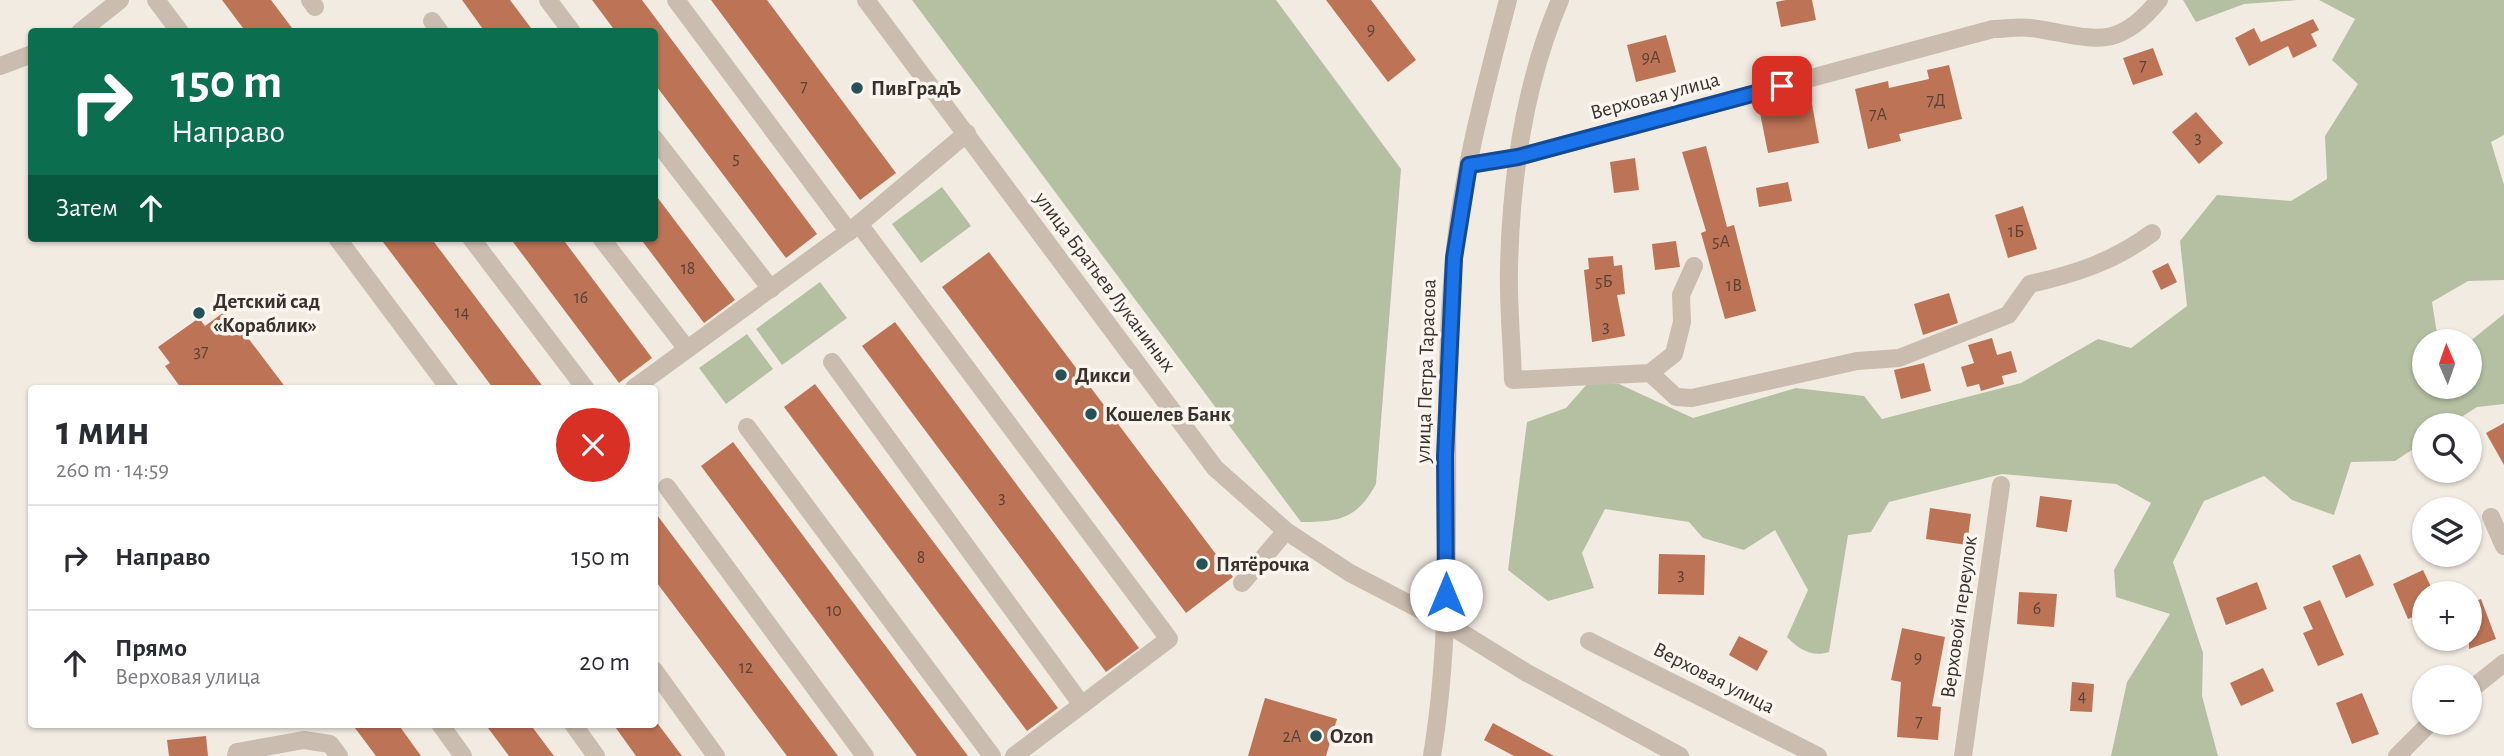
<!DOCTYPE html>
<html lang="ru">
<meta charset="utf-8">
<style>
:root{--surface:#fff;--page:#f2f2f3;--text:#2b2b33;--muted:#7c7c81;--line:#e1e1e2}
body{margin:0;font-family:"Alegreya Sans",sans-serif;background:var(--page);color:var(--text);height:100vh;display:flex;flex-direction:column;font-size:26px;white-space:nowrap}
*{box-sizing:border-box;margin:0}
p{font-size:23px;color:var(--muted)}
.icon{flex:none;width:38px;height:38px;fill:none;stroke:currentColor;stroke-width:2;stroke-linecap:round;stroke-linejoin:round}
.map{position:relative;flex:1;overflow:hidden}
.details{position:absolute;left:28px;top:385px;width:630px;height:343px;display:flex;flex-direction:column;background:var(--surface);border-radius:7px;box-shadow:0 2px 5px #0004}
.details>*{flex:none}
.top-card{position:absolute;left:28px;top:28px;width:630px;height:214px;border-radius:7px;box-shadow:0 2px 5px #0004;background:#0b6e4f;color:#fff;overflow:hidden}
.needle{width:46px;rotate:358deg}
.tools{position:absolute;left:2412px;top:329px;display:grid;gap:14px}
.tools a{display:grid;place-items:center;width:70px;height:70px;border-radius:50%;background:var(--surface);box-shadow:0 2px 5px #0004;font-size:35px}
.pin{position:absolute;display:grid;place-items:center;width:60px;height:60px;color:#fff;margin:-30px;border-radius:14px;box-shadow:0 4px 10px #0006}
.me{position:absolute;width:77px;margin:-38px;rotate:0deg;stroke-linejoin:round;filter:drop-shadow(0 0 5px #0008)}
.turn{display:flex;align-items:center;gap:24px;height:147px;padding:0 28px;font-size:32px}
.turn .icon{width:91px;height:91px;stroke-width:2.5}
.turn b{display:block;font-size:49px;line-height:60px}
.then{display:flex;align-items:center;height:66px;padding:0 28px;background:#0003;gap:14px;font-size:26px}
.round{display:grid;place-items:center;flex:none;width:74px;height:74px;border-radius:37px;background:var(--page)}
.headline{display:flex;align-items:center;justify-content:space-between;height:119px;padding:0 28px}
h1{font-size:42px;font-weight:700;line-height:52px}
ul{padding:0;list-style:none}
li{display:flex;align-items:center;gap:21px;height:105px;padding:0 28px;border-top:2px solid var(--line)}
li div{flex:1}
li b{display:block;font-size:26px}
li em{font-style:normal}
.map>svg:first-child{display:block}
.green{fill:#b5c0a2}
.building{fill:#bd7355}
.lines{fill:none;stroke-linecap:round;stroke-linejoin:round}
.minor{stroke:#cabcae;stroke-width:18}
.route-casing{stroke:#114b97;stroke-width:18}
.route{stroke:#1a73e8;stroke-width:12}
.poi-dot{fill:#245258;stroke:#faf5ee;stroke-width:2.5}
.labels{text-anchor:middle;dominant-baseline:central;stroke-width:7;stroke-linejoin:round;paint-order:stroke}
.number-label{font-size:18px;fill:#5a4236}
.poi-label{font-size:21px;font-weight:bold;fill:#39312c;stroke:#faf5ee;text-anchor:start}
.street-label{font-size:21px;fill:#39312c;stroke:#faf5ee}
</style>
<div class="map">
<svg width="2504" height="756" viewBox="0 0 2504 756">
<rect width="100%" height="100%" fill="#f2ebe2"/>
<!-- green -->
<g class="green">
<path d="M912,0H1276L1401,169L1376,484C1357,519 1339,522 1301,522Z"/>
<polygon points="2183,0 2298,0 2244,4 2196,22"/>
<path d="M2319,0H2504V135L2491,142L2504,185V280L2468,281L2432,302L2438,340L2453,341H2424V387H2469V342L2504,314V404L2477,407L2449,425H2424V442L2395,461L2351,462L2334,515L2292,500L2264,476L2204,501L2173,562L2203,653L2202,696L2218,756H2111L2127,682L2170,614L2116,597L2114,570L2151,503L2116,484L2002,474L1889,502L1871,532L1848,535L1829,652C1812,658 1797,648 1787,637L1808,590L1775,530L1744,550L1703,538L1689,522L1605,509L1582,553L1594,588L1548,601L1508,570L1527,422L1566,408L1588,383L1619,384L1693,418L1796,388L1864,396L1882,419L2021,383L2098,339L2131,348L2187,306L2180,241L2217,195L2291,201L2327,179L2325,136L2358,84L2332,60L2355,19Z"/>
<polygon points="942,187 971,226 921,263 892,224"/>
<polygon points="820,282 847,318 782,365 756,329"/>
<polygon points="747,334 773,369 726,404 699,368"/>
</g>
<!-- building -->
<g class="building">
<polygon points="222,0 271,0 295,32 246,32"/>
<polygon points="462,0 510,0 534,32 485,32"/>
<polygon points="592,0 642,0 817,234 786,258 654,83 654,32 616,32"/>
<polygon points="711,0 767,0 896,173 860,200"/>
<polygon points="1326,0 1371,0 1416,60 1388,82"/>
<polygon points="1786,0 1812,0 1816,20 1781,27 1776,2"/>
<polygon points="2313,19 2319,30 2311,34 2317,46 2293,58 2288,46 2249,66 2235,38 2254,28 2261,42"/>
<polygon points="1666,35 1676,72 1636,82 1627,45"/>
<polygon points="2153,48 2163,75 2133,85 2123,58"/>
<polygon points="1949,65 1962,119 1899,134 1901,141 1868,149 1855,89 1888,81 1889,88 1929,79 1927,70"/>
<polygon points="1812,104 1819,143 1768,153 1760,113"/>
<polygon points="2196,112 2223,143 2199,164 2172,132"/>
<polygon points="1706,146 1727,227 1734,225 1756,311 1725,319 1701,233 1706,231 1682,152"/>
<polygon points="1635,158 1639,190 1614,193 1610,162"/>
<polygon points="1788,182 1792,201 1759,207 1756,188"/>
<polygon points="654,193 735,300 704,323 640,238 654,238"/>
<polygon points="2023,206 2037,249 2008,258 1995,215"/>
<polygon points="380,238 431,238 544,388 493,388"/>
<polygon points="510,238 562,238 652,358 619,383"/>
<polygon points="1676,241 1680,267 1655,270 1652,244"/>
<polygon points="989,252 1233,577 1186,613 942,287"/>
<polygon points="1613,256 1614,266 1622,265 1625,294 1617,295 1625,336 1592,342 1584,270 1589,269 1588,258"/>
<polygon points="2168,263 2177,282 2161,290 2152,271"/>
<polygon points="1949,293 1958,323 1923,335 1914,304"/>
<polygon points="224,312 236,328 239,326 286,388 181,388 165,366 170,363 158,347 199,318 205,326"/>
<polygon points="895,322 1139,648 1106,672 862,346"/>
<polygon points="1992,338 1997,355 2011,351 2017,372 2002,376 2004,384 1981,391 1979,384 1967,387 1961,367 1974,363 1968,345"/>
<polygon points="1924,363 1931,391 1901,399 1894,370"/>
<polygon points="815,384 1058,708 1027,731 784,407"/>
<polygon points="2504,423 2504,465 2486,433"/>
<polygon points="733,442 968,756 917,756 701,466"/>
<polygon points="2040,496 2072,500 2067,532 2036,527"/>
<polygon points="1930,508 1971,514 1967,545 1926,539"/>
<polygon points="654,511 838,756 787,756 654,579"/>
<polygon points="1659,554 1705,555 1704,595 1658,594"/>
<polygon points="2360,554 2374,585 2346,598 2332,566"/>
<polygon points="2423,570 2434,593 2424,593 2424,612 2408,619 2393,584"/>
<polygon points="2257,582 2267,609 2226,625 2216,598"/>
<polygon points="2019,592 2057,594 2054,627 2017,624"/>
<polygon points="2481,599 2496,639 2469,649 2469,604"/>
<polygon points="2320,600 2344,655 2318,666 2303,633 2313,629 2303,607"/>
<polygon points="1902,628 1945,637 1932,706 1941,707 1938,740 1897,737 1901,682 1891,680"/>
<polygon points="1739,636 1768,651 1757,671 1729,655"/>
<polygon points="2263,668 2274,691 2241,706 2230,683"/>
<polygon points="2072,682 2094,684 2092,712 2070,711"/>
<polygon points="2362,693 2379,734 2352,744 2336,703"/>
<polygon points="1265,698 1337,719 1326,756 1248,756"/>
<polygon points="1493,723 1554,756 1514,756 1484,740"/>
<polygon points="352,724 398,724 421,756 376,756"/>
<polygon points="485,724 530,724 554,756 509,756"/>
<polygon points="613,724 658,724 682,756 636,756"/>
<polygon points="206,736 208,756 169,756 167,740"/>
</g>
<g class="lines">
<!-- minor -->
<g class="minor">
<polyline points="156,0 180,32"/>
<polyline points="310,0 315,7"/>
<polyline points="548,0 572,32"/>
<polyline points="676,0 849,232"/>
<polyline points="866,0 1215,468 1286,531 1350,573 1446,623 1527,673 1680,756"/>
<path d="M1560,0C1525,82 1511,179 1509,268C1508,305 1512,343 1513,380L1650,373L1674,354L1682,322L1681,295L1694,266"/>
<polyline points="432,21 440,32"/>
<polyline points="80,32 120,0"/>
<polyline points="0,66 32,54"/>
<polyline points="654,138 771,289"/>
<path d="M1469,165L1518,157L1993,29C2005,29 2019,26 2031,28C2090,36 2115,55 2159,0"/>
<polyline points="859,224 1169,639 1014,756"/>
<polyline points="337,238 449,388"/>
<polyline points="471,238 585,388"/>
<polyline points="601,238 687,349"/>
<polyline points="832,362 1082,705"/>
<path d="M1650,373L1676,397L1692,398L1857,361L1899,358L2008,315L2030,284C2075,274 2115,261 2152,233"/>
<polyline points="634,388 859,224 967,133"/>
<polyline points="747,427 992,756"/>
<polyline points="667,487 865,756"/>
<polyline points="2491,517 2504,546"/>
<polyline points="1242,583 1286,531"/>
<polyline points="1589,641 1818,756"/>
<polyline points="654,670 716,756"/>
<polyline points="2469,691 2504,663"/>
<polyline points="440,724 463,756"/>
<polyline points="573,724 596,756"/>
<polyline points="236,756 237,752 304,740 330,744 339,756"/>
<path d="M1432,756C1459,592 1438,425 1454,259C1462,172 1486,85 1508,0"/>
<polyline points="1963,756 2001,485"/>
<polyline points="2397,756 2430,723"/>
</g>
</g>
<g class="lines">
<!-- route casing -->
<g class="route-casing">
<polyline id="route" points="1446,595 1445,456 1454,258 1469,165 1518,157 1782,86"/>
</g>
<!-- route -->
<use href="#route" class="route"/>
</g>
<!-- markers -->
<g class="poi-dot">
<circle cx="857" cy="88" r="7"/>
<circle cx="199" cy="313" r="7"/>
<circle cx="1061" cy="375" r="7"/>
<circle cx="1091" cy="414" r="7"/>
<circle cx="1202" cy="564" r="7"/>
<circle cx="1316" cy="736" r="7"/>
</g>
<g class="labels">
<!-- number labels -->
<g class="number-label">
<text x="1371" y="30">9</text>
<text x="1651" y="58">9А</text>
<text x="2143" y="66">7</text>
<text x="804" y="87">7</text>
<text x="1936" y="101">7Д</text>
<text x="1878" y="115">7А</text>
<text x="2198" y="138">3</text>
<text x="736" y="159">5</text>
<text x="2016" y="232">1Б</text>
<text x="1721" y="242">5А</text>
<text x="688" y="269">18</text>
<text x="1604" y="282">5Б</text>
<text x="1734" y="286">1В</text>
<text x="581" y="298">16</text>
<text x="462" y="313">14</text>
<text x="1606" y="327">3</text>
<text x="201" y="352">37</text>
<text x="1002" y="498">3</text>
<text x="921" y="558">8</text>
<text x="1681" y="575">3</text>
<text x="2037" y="609">6</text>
<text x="834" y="611">10</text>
<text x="1918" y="658">9</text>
<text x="746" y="668">12</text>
<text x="2082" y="697">4</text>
<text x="1919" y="722">7</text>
<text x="1292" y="737">2А</text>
</g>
<!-- poi labels -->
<g class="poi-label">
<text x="871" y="88">ПивГрадЪ</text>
<text x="213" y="301">Детский сад<tspan x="213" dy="24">«Кораблик»</tspan></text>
<text x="1075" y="375">Дикси</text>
<text x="1105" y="414">Кошелев Банк</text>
<text x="1216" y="564">Пятёрочка</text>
<text x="1330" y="736">Ozon</text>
</g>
<!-- street labels -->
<g class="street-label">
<text transform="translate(1655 96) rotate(-15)">Верховая улица</text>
<text transform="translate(1105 282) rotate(53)">улица Братьев Луканиных</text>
<text transform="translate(1426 371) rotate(-88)">улица Петра Тарасова</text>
<text transform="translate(1959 617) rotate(-82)">Верховой переулок</text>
<text transform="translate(1714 678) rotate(27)">Верховая улица</text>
</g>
</g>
</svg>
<div class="tools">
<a><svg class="needle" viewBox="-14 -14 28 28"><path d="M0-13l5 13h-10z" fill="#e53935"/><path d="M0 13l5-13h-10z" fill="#7c7c81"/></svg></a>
<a><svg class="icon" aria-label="search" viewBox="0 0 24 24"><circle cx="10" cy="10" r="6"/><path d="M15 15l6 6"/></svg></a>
<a><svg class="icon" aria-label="layers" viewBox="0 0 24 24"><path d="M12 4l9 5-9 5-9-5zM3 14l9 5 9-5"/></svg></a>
<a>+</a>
<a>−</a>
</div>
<div class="pin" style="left:1782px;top:86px;background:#d93025"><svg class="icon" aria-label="arrive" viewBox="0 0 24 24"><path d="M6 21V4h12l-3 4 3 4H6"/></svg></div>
<svg class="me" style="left:1446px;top:595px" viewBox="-20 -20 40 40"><circle r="19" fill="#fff"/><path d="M0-13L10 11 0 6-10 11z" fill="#1a73e8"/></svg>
<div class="top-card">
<div class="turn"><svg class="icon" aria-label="right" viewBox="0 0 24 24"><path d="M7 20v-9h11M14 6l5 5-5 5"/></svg><div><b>150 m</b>Направо</div></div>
<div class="then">Затем<svg class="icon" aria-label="ahead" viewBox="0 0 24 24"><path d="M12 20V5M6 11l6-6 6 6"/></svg></div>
</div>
<section class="details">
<div class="headline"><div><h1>1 мин</h1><p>260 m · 14:59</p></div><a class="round" style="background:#d93025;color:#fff"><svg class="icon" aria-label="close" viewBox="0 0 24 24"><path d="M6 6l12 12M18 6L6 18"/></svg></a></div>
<ul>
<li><svg class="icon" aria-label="right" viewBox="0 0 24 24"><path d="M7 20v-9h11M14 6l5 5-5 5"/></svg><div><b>Направо</b></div><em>150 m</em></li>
<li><svg class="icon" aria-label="ahead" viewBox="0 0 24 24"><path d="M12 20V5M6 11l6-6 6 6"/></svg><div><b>Прямо</b><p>Верховая улица</p></div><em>20 m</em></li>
</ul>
</section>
</div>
